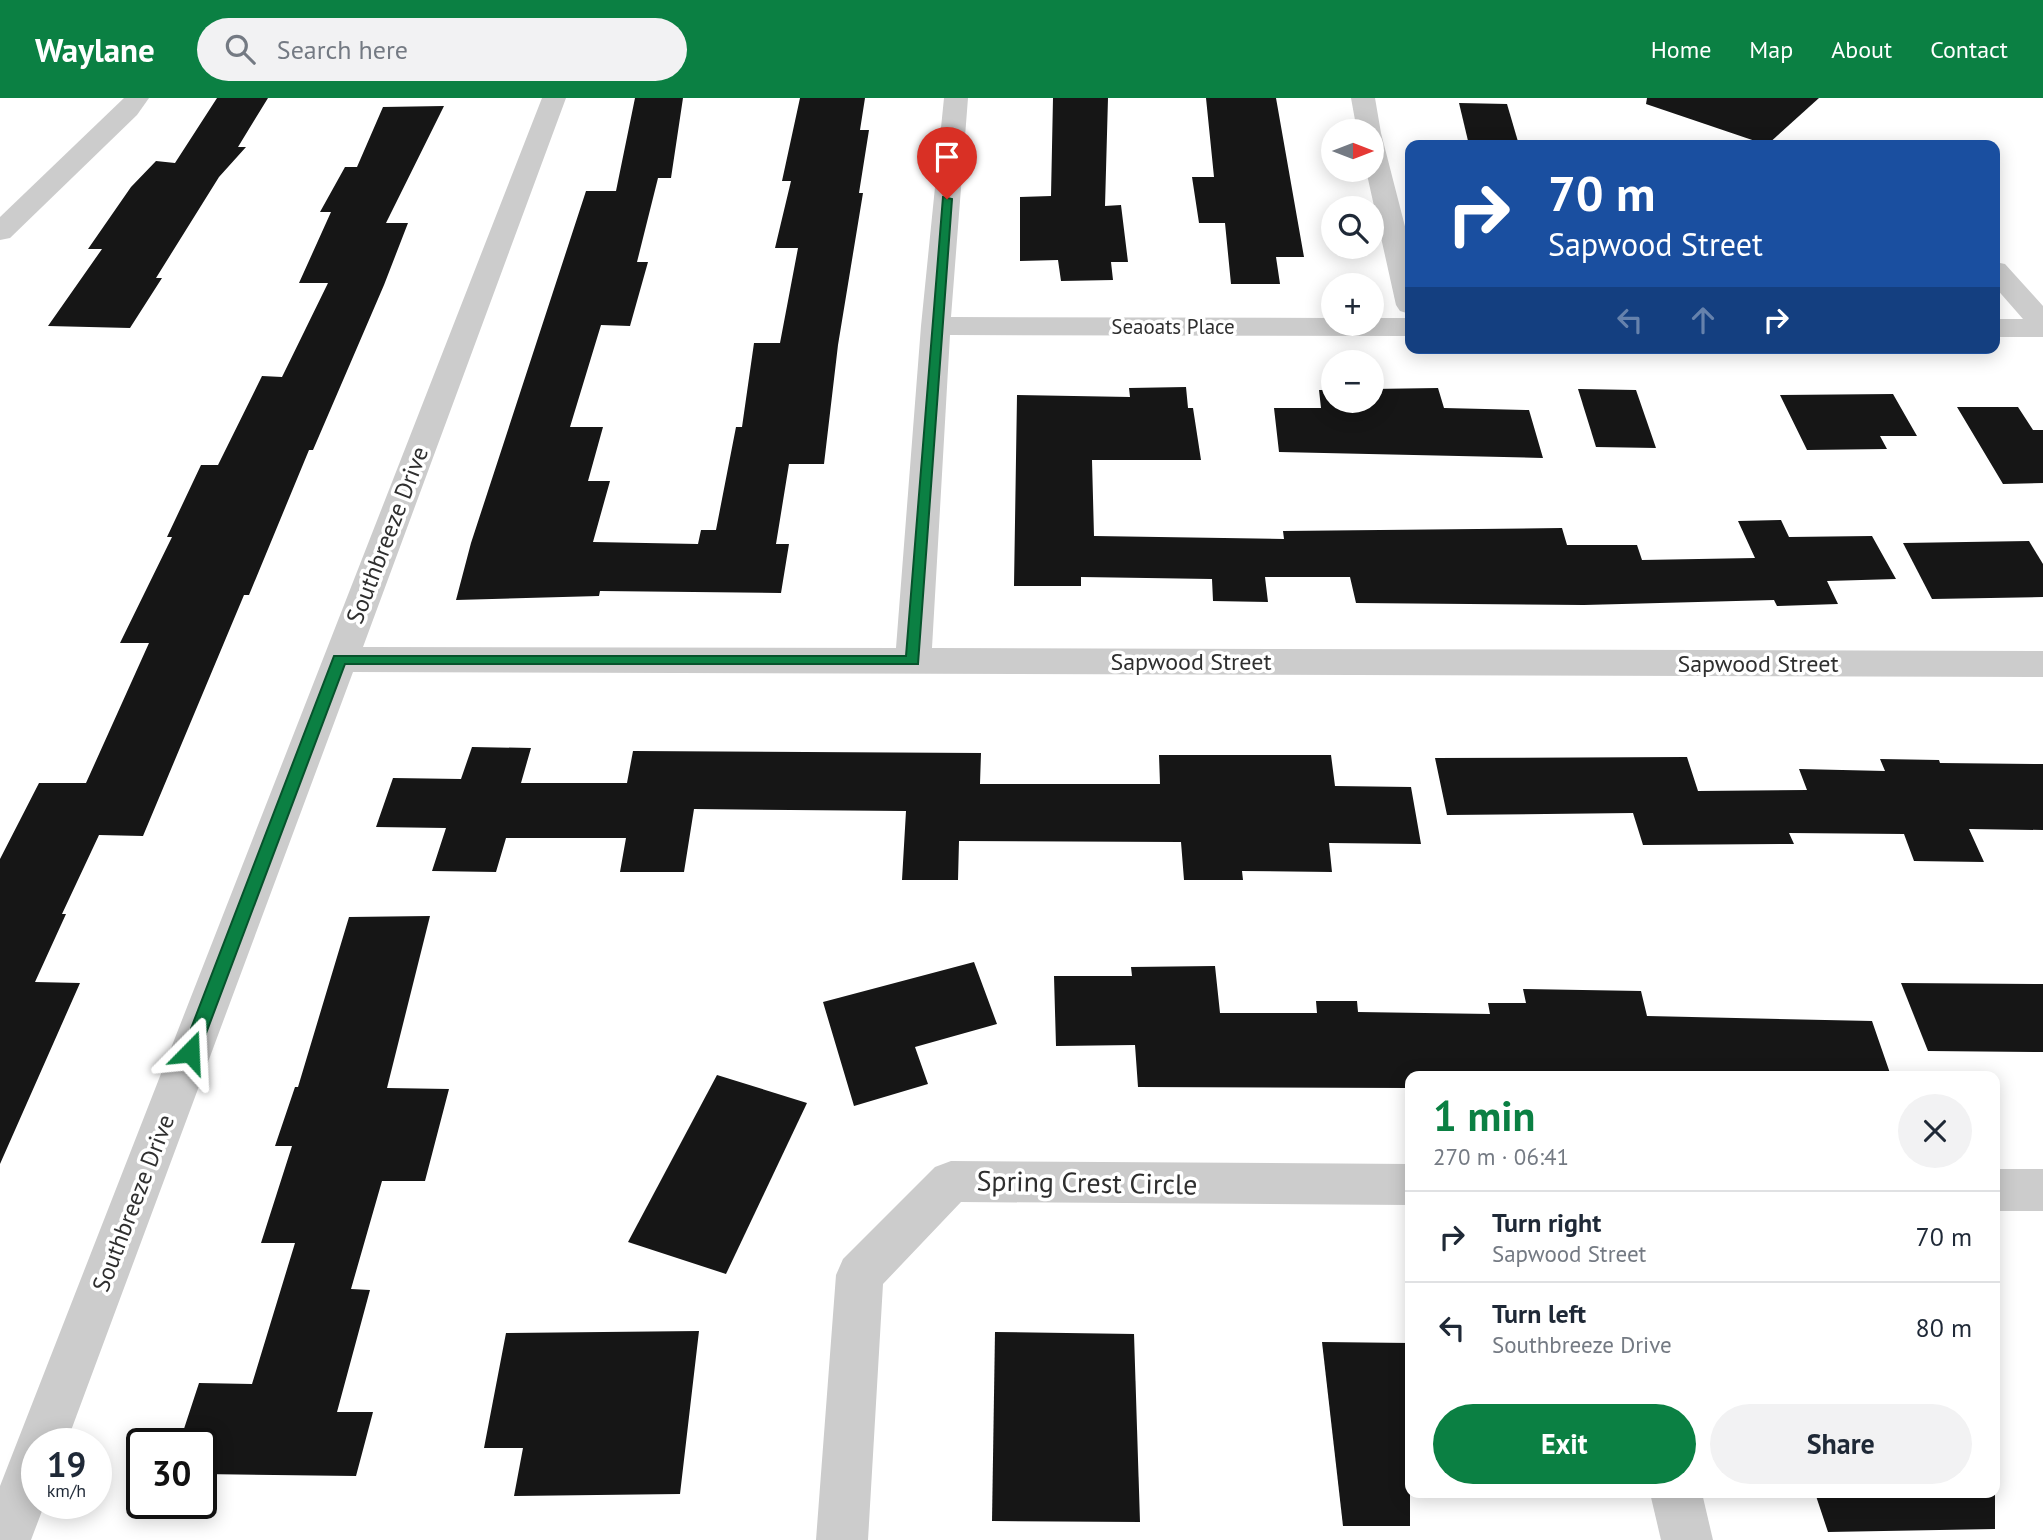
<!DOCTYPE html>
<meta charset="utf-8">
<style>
:root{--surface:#fff;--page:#f2f2f3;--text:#1f2937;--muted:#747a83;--line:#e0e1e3;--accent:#0b8043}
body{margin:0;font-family:"PT Sans",sans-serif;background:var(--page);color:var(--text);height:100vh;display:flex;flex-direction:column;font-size:26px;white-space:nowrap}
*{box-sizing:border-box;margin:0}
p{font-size:23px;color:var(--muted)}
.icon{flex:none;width:38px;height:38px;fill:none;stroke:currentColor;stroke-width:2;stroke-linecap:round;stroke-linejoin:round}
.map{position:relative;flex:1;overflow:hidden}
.drawer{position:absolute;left:1405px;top:973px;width:595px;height:427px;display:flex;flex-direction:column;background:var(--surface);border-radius:14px;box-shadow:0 4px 18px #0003}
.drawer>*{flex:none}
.banner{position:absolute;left:1405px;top:42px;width:595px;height:214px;border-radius:14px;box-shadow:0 4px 18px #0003;background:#1a4fa0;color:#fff;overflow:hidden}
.needle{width:46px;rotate:90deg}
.fabs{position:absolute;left:1321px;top:21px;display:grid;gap:14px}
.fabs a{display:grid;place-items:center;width:63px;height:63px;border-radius:50%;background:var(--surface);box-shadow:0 4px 18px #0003;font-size:35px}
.speed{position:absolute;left:21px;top:1330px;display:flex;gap:14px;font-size:35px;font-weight:700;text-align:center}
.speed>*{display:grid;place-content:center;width:91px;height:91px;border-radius:50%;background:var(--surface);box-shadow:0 4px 18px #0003;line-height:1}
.speed small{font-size:18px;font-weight:400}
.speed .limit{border:4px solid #111;border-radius:10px;background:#fff;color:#111}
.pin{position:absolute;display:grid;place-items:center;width:60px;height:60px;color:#fff;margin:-72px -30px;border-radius:50% 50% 50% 0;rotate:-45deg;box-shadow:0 0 7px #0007}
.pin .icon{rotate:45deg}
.me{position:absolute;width:77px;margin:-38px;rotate:21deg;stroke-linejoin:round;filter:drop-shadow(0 0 5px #0008)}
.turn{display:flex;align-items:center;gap:24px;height:147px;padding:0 28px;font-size:32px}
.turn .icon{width:91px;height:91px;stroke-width:2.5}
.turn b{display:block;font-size:49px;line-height:60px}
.lanes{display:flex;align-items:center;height:66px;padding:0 28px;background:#0003;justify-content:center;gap:35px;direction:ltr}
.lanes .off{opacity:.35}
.round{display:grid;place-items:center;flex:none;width:74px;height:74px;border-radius:37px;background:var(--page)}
.head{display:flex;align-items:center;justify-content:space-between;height:119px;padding:0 28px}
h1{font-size:42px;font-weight:700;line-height:52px;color:var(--accent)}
.cta{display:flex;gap:14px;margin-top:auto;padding:14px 28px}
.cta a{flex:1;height:80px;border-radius:42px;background:var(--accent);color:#fff;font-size:28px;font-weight:700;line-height:80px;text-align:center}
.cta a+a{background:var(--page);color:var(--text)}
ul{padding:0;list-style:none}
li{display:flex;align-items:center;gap:21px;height:91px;padding:0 28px;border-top:2px solid var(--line)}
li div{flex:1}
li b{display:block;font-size:26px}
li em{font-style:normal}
header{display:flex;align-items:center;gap:42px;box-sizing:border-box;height:98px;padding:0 35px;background:var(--accent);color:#fff}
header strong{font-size:33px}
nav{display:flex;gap:38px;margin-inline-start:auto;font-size:24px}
.search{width:490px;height:63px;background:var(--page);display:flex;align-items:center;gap:18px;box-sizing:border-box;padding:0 24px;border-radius:38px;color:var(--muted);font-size:26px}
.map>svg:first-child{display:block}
.building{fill:#161616}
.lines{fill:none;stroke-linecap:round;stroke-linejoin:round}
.minor{fill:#ccc;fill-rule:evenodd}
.route{fill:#0b8043;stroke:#07532c;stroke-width:2}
.labels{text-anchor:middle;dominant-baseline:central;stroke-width:7;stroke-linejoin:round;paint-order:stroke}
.far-street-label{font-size:21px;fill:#2f2f2f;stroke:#fff}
.street-label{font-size:24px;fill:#2f2f2f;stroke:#fff}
.near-street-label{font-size:28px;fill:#2f2f2f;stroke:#fff}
</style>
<header>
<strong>Waylane</strong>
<div class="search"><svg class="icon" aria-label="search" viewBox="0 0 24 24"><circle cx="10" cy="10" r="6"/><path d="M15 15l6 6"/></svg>Search here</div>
<nav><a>Home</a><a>Map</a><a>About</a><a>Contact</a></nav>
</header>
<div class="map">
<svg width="2043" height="1442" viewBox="0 0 2043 1442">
<rect width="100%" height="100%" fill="#fff"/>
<!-- building -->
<g class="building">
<polygon points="217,0 268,0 238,49 246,49 219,79 156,180 162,180 130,230 48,228 102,151 88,151 131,89 156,63 175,65"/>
<polygon points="635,0 683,0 671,80 658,80 637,164 648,164 630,228 601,227 570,329 603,329 588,383 610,383 593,444 698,446 701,432 716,432 736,329 742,329 754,245 780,245 798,150 775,150 791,83 782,83 800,0 865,0 860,32 869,32 859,95 863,95 838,247 824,366 789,366 776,446 789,446 781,495 600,493 599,498 456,502 471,445 586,93 616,93"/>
<polygon points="1053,0 1108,0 1105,108 1121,107 1128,164 1111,164 1113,182 1061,183 1058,162 1020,163 1020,99 1051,98"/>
<polygon points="1206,0 1276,0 1304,159 1276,159 1280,186 1231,186 1225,125 1199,125 1192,79 1214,79"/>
<polygon points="1647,0 1819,0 1767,47 1646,6"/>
<polygon points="1459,5 1507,6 1519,47 1469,47"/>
<polygon points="444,8 386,125 408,125 384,187 313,352 309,352 249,497 244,497 143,738 99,737 62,816 66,816 35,884 80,885 0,1066 0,761 39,685 86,685 149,545 120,545 172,439 167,439 201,367 218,367 262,278 282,279 328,185 299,185 331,114 320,114 345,69 357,69 383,9"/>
<polygon points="1186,289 1188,310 1193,310 1201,362 1092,362 1094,438 1284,441 1283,433 1562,430 1567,447 1637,447 1642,462 1755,460 1738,423 1781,422 1789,439 1872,438 1896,481 1827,483 1838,506 1777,508 1774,502 1584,507 1356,505 1350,479 1265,479 1268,504 1213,503 1212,481 1081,479 1081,488 1014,488 1017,297 1130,299 1129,290"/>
<polygon points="1438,290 1444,310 1529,312 1543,360 1279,354 1274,310 1321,310 1319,292 1334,292 1334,303 1372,303 1372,291"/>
<polygon points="1578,291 1636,292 1656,350 1596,349"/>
<polygon points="1893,296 1917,338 1880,338 1887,351 1807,352 1780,297"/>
<polygon points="1957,309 2018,309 2033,332 2043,332 2043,385 2003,386"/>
<polygon points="2029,443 2043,466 2043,499 1932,501 1903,445"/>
<polygon points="472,649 531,650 521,685 627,685 633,653 981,655 980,686 1160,686 1159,657 1331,657 1335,688 1411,689 1421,746 1329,745 1332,774 1242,773 1243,782 1184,782 1181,744 959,743 958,782 902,782 906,713 694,711 684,774 620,774 626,740 506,740 496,774 432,773 446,730 376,729 393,680 461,681"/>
<polygon points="1687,659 1698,693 1807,692 1799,671 1885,673 1880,661 1939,662 1940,665 2043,666 2043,732 1969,731 1984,764 1914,763 1904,736 1789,735 1794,746 1643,747 1633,715 1447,717 1435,660"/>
<polygon points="430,818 387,990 449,991 425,1083 382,1083 351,1191 370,1192 337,1314 373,1314 356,1378 201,1376 201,1346 179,1346 199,1285 252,1286 295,1145 261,1145 292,1048 275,1048 295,989 298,989 349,819"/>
<polygon points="974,864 997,926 915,949 928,986 854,1008 823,904"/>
<polygon points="1215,868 1220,915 1317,915 1316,903 1357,903 1358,914 1490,916 1488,905 1526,905 1523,891 1641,893 1647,918 1872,923 1891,978 1410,978 1410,990 1138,989 1135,947 1056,948 1054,878 1132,878 1131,869"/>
<polygon points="1901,885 2043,886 2043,954 1928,953"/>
<polygon points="717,977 807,1005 726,1176 628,1144"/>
<polygon points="699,1233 680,1396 514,1398 523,1350 484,1350 506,1235"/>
<polygon points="995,1234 1134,1236 1140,1424 992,1423"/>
<polygon points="1322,1244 1410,1245 1410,1428 1343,1428"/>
<polygon points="1815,1395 1995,1395 1995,1431 1828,1434"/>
</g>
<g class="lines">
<!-- minor -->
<g class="minor">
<polygon points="124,0 149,0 137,17 10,140 0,142 0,119"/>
<polygon points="542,0 566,0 363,549 896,550 921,228 944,0 968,0 951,219 1334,220 1334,226 1372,226 1372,220 1410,220 1410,238 950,237 932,550 2043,553 2043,579 353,574 66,1346 37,1346 37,1405 45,1405 31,1442 0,1442 0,1388"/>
<polygon points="1351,0 1375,0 1381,35 1410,148 1410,216 1400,213 1396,207 1366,72 1372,72 1372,33 1357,33"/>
<polygon points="1995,164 2005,166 2043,208 2043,239 1995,239 1995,221 2023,221 1995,189"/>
<polygon points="951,1063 1410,1066 1410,1107 961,1104 883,1186 868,1442 816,1442 836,1177 843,1161 935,1069"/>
<rect x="1995" y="1071" width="48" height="42"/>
<polygon points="1650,1395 1702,1395 1713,1442 1661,1442"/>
</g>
</g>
<!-- route -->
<polygon class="route" points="943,99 952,101 918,566 345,566 199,954 197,959 190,961 184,959 182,954 334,558 906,558"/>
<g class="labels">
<!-- far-street labels -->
<g class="far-street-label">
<text x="1173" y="228">Seaoats Place</text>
</g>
<!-- street labels -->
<g class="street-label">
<text transform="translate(387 437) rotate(-69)">Southbreeze Drive</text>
<text x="1191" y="563">Sapwood Street</text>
<text x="1758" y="565">Sapwood Street</text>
<text transform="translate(133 1105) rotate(-69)">Southbreeze Drive</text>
</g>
<!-- near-street labels -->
<g class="near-street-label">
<text transform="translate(1087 1084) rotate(1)">Spring Crest Circle</text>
</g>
</g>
</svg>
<div class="fabs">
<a><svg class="needle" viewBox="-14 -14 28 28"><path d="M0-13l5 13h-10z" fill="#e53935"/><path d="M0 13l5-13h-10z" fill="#747a83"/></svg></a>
<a><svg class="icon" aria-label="search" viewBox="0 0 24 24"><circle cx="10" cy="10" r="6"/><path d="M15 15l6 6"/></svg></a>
<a>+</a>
<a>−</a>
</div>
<div class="speed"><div>19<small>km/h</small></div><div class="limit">30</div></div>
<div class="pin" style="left:947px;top:101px;background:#d93025"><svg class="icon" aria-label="arrive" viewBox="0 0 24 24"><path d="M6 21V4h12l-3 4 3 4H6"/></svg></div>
<svg class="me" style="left:190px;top:954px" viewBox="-20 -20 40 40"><path d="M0-17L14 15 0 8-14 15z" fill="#0b8043" stroke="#fff" stroke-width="4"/></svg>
<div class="banner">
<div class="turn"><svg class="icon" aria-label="right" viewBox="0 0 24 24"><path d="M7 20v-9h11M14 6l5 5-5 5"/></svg><div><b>70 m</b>Sapwood Street</div></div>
<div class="lanes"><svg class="icon off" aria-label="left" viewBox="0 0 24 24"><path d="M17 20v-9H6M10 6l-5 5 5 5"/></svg><svg class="icon off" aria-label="ahead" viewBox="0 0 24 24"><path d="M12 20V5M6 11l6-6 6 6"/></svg><svg class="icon" aria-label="right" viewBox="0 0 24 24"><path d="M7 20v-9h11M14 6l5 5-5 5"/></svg></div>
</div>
<section class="drawer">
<div class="head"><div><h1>1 min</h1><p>270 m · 06:41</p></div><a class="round"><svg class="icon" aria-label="close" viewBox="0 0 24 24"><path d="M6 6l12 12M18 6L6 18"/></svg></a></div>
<ul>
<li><svg class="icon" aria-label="right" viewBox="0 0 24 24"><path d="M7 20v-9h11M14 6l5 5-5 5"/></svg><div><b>Turn right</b><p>Sapwood Street</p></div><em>70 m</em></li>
<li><svg class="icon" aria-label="left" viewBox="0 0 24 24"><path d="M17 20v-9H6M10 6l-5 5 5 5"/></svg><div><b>Turn left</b><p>Southbreeze Drive</p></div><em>80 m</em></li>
</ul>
<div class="cta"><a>Exit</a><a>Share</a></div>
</section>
</div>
